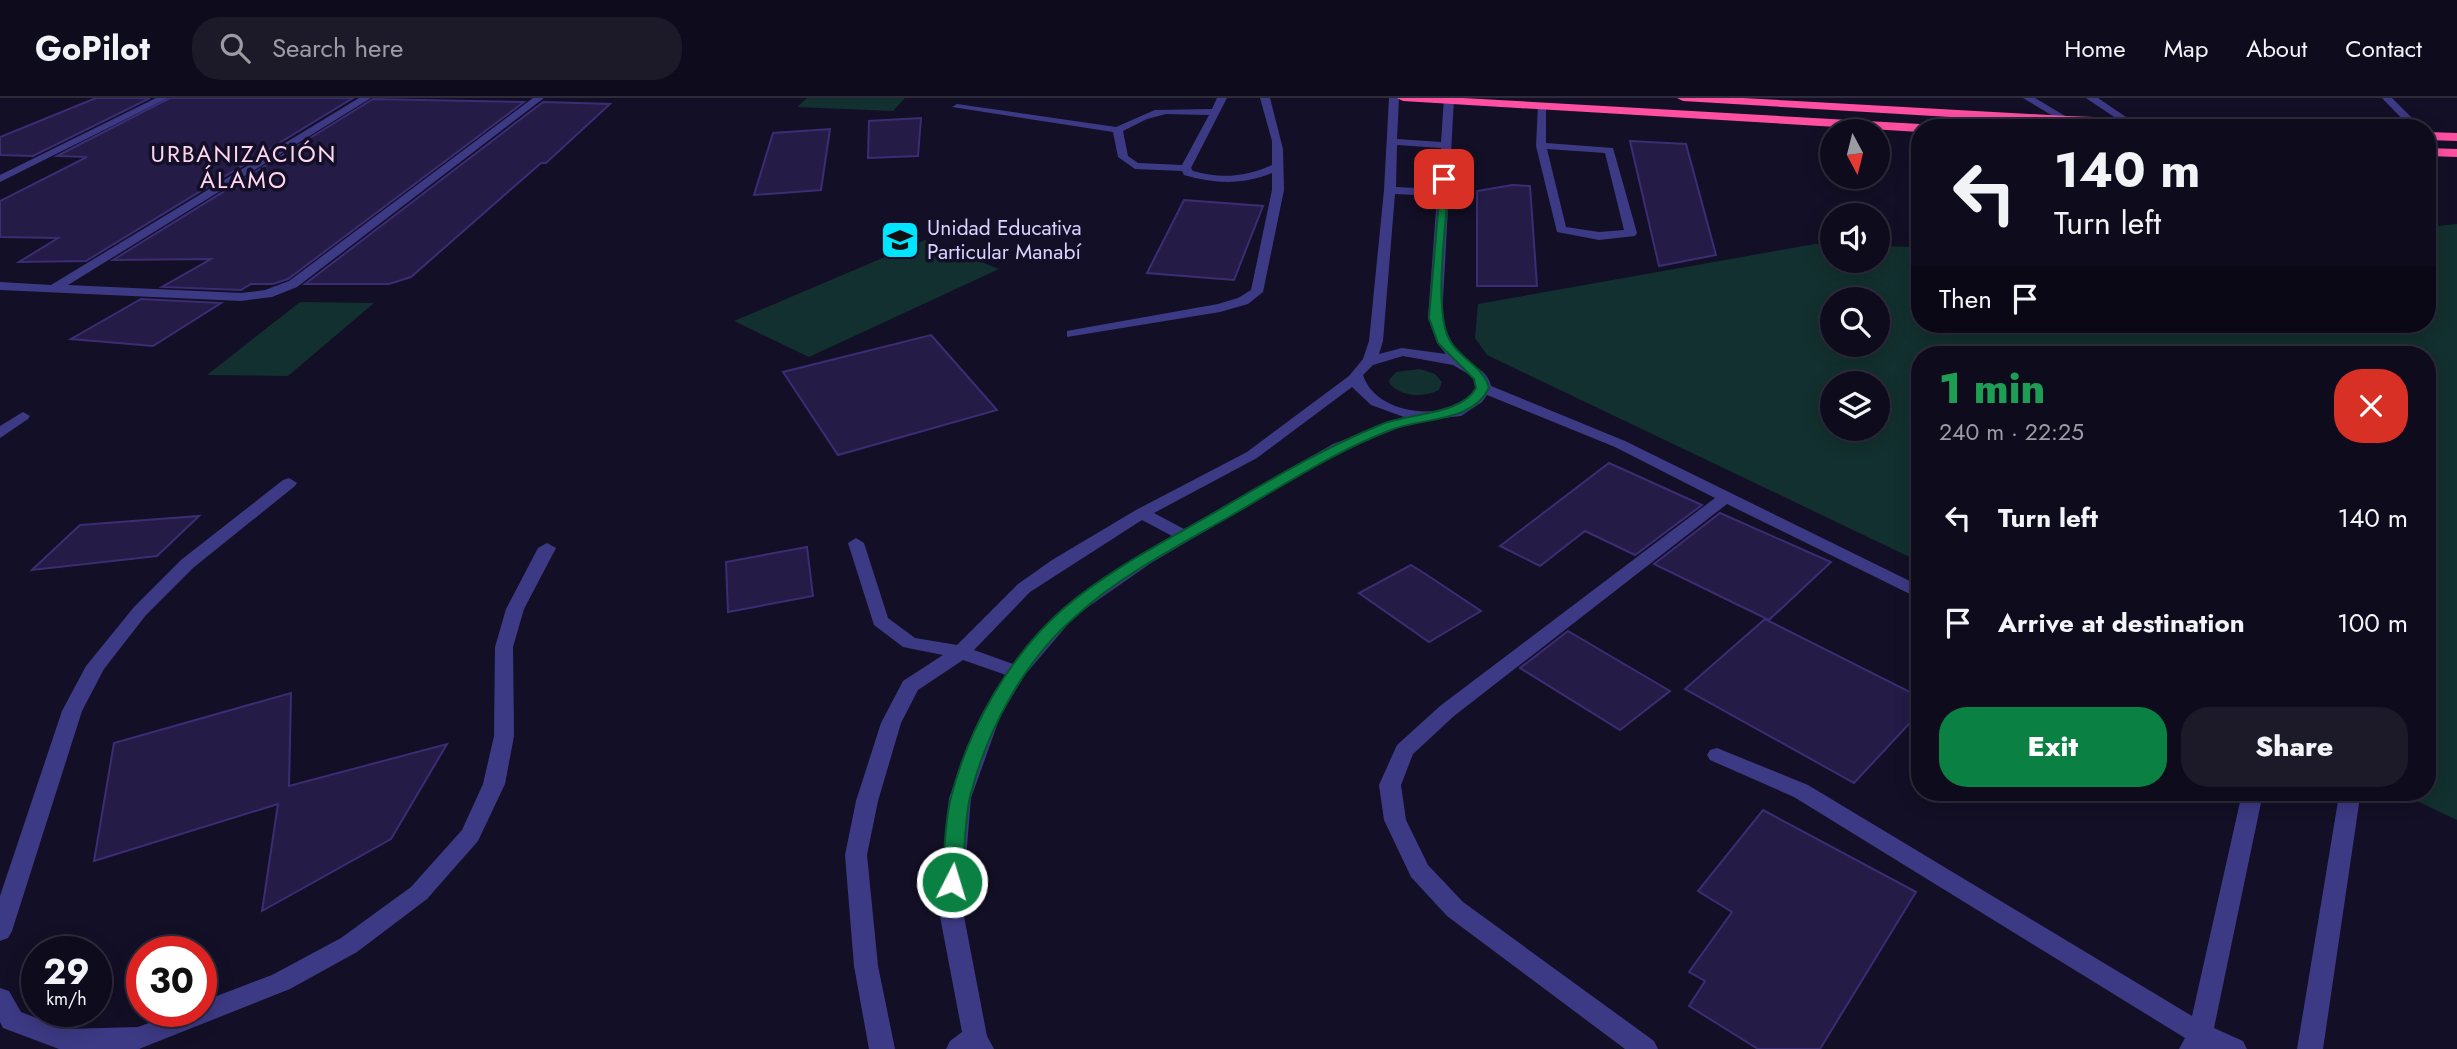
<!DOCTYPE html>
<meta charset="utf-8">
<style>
:root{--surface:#0e0b1c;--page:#1c1929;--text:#f1f3f6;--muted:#9b9ba3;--line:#2e2b3b;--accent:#0b8043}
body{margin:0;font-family:Jost,sans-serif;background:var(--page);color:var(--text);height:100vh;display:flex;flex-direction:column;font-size:26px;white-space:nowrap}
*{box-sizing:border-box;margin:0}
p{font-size:23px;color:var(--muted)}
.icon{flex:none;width:38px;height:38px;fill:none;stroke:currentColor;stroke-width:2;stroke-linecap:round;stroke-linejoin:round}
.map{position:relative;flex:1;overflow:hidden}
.sheet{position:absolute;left:1911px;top:248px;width:525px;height:455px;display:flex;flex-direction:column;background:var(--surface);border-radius:28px;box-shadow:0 4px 18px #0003,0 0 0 2px var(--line)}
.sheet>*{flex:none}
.top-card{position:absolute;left:1911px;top:21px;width:525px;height:214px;border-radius:28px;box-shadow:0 4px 18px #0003,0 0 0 2px var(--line);background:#0e0b1c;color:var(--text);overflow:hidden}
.needle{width:46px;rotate:173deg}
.buttons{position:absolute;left:1820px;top:21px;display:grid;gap:14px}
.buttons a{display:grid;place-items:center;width:70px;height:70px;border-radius:50%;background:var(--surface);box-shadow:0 4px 18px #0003,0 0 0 2px var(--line);font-size:35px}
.speed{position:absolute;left:21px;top:838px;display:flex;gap:14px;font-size:35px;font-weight:700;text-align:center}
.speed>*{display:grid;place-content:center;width:91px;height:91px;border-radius:50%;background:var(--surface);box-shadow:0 4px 18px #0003,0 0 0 2px var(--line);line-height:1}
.speed small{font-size:18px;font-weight:400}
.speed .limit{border:10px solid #d22;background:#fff;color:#111}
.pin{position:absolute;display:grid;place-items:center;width:60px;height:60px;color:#fff;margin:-30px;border-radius:14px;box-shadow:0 4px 10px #0006}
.me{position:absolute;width:77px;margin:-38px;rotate:5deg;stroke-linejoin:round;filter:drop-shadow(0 0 5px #0008)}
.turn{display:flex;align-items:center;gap:24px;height:147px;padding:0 28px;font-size:32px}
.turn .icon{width:91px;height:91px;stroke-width:2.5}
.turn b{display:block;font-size:49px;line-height:60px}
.then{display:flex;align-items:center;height:66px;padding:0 28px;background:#0003;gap:14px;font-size:26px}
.round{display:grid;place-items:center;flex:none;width:74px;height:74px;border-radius:28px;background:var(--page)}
.headline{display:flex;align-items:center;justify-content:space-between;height:119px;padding:0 28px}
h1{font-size:42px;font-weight:800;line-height:52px;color:#1e9e55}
.action{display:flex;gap:14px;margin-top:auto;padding:14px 28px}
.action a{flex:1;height:80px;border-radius:28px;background:var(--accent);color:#fff;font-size:28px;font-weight:800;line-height:80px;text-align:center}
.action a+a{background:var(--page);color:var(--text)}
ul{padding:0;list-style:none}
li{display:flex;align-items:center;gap:21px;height:105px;padding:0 28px}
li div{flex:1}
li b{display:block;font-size:26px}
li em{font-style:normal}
header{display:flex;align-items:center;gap:42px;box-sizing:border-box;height:98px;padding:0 35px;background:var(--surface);border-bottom:2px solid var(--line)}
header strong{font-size:33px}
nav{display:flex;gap:38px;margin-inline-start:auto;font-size:24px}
.search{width:490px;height:63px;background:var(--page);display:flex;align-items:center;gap:18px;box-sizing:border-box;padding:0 24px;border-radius:28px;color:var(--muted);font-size:26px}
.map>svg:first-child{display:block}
.green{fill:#12302f;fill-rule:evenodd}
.building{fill:#241b47;stroke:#3b2d73;stroke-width:2}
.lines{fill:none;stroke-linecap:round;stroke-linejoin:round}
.minor{fill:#3d3a85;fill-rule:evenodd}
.highway{fill:#ff4fa3;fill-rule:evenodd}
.route{fill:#0b8043;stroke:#07532c;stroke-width:2}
.labels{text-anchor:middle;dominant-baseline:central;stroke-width:7;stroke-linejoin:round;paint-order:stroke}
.far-poi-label{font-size:21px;fill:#d9d4ff;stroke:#130f26;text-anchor:start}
.far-neighbourhood-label{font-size:23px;letter-spacing:2px;fill:#ffd6f0;stroke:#130f26}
</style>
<header>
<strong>GoPilot</strong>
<div class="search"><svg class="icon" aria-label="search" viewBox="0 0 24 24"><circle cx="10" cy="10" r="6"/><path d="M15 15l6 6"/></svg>Search here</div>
<nav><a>Home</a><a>Map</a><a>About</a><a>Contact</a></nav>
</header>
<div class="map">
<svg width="2457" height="951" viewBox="0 0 2457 951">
<rect width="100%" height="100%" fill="#130f26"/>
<!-- green -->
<g class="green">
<polygon points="807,0 905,0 893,13 797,9"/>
<path d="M2457,126V722L2400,695H2427V257H1920V464L1487,257L1475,240L1478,206L1815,146H1832V163H1878V148L1920,149V226H2427V129ZM1878,201V247H1832V201ZM1878,285V331H1832V285Z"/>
<polygon points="925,142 999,171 809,259 734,223"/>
<polygon points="300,204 374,205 288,278 207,277"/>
<path d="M1420,271L1435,276L1442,284L1439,292C1423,300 1402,299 1390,286L1389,282L1396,274Z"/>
</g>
<!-- building -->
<g class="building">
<polygon points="96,0 150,0 33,58 0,57 0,39"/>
<polygon points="170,0 353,0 86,163 19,164 58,140 0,139 0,103 87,59 57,58"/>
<polygon points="373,1 524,4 288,181 273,186 251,186 241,192 162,189 211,161 113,162"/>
<polygon points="543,4 610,6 546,65 541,65 411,179 389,186 305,186"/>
<polygon points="921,20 918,58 868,60 869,23"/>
<polygon points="830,31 821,92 754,97 773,35"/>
<polygon points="1630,43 1686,46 1716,157 1659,168"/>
<polygon points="1512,87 1530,88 1537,188 1477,188 1477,93"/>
<polygon points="1184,102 1263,108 1234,182 1147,175"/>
<polygon points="141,201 221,205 153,248 71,241"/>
<polygon points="931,237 997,312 838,357 783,274"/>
<polygon points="1609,365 1702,407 1635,457 1585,433 1540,468 1500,448"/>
<polygon points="1720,415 1831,464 1769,522 1654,466"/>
<polygon points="199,418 157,458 32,472 80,427"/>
<polygon points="807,449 813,498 728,514 726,464"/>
<polygon points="1411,467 1424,475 1481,513 1429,544 1359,495"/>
<polygon points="1765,521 1920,599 1920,614 1854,685 1685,591"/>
<polygon points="1568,533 1670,593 1620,632 1520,570"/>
<polygon points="291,595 289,688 447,646 391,741 262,813 278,706 94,763 114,645"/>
<polygon points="1763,712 1916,794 1820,951 1758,951 1689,908 1705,883 1689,874 1732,814 1698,793"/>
</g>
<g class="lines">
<!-- minor -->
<g class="minor">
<polygon points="156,0 168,0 0,84 0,77"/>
<polygon points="359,0 371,0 68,187 241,195 265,192 289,183 533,0 544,0 297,189 272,199 241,203 0,192 0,184 51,187"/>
<path d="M1217,0H1227L1191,70L1193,73C1220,81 1246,79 1272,67V43L1260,0H1270L1283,51L1284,92L1263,194L1248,206L1220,214L1067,239V233L1072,232L1218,206L1238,200L1251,192L1272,92V75C1242,87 1215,86 1184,77L1182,73L1135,71L1118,59L1113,34L952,9L957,6L1116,29L1155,12L1212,11ZM1166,16L1209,17L1182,67L1138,65L1128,58L1123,33L1147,21Z"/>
<path d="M1389,0H1399L1397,41L1441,44L1444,0H1454L1442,220C1447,235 1452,249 1464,260C1475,271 1487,271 1491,288L1625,343L1920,488V501L1727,406L1454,618L1413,656L1401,687L1406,722L1428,767L1463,804L1654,943L1658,951H1625L1447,818L1411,779L1384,722L1379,687L1397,647L1440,608L1715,400L1615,349L1487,297L1482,304L1461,318L1425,322L1394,331L1343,352L1151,465L1075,518L1024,578L1000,619L971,700L962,808L987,938L994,951H946L950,943L962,934L938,808L949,700L980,619L1006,577L963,562L918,592L901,625L878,703L867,757L878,868L895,951H869L854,868L845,757L856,703L881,625L903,583L943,557L903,549L874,527L848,445L856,440L864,445L888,520L915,540L957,547L1018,486L1052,462L1136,412L1247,354L1349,278L1363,261L1369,243L1384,92ZM1397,47L1441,50L1438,91L1396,89ZM1395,96L1437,98L1428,220L1437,245L1446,256L1402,250L1379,256L1383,243ZM1403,258L1453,267L1475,280L1477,289C1455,327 1376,319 1363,277L1373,267ZM1352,289L1371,307L1404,319L1333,346L1184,431L1154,415L1257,360ZM1142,422L1172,438L1139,457L1063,510L1013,566L974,552L1030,494Z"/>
<polygon points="2023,0 2035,0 2072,22 2063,24"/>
<polygon points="2086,0 2098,0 2132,23 2123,25"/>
<polygon points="2382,0 2392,0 2422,30 2411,30"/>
<path d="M1538,7L1546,9V45L1613,50L1637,135L1635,138L1599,142L1557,134L1536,48ZM1547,51L1605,55L1624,132L1599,134L1566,129Z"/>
<polygon points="23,314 30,318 28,321 0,340 0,328"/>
<polygon points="289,380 297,385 295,388 193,470 146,517 104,571 82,613 12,833 8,840 0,843 0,798 62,613 86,568 134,509 181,462 283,382"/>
<polygon points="547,445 556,450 524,511 513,549 514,638 505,686 478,743 427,801 357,854 290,891 139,951 59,951 3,930 0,924 0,890 9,893 21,914 65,931 138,929 177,914 201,914 201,904 272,877 341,840 411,789 462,732 483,686 494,638 495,549 506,511 538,450"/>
<polygon points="1717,650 1808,687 2192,918 2242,695 2263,695 2214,930 2243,943 2247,951 2179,951 2185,940 1794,699 1710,662 1707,657 1710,652"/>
<polygon points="2329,695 2357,695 2360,699 2323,951 2297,951 2338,703"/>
</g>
<!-- highway -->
<g class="highway">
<polygon points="1397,0 1463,0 1920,26 1926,30 1920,30 1920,34 1403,3"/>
<polygon points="1677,0 1743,0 2067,18 2283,26 2289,30 2067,26 1683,3"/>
<polygon points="2427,34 2457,35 2457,43 2427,42"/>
<polygon points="2427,50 2457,51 2457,59 2427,58"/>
</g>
</g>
<!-- route -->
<path class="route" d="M1441,79L1449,81C1447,119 1433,210 1449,241C1459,261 1484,268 1489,290C1472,325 1423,319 1391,332C1333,354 1281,389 1227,420C1176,449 1120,478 1076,518C1023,564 987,632 970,699C964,726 965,756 962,784L959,789H945L942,784C945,756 944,726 951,699C969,629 1009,558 1064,510C1107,473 1162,445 1212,416C1267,384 1321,351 1380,327C1407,315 1462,317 1476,290L1474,281L1438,245L1429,220Z"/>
<!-- icons -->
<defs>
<g id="school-square" transform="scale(2.0125)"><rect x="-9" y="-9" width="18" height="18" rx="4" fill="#00e5ff" stroke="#130f26"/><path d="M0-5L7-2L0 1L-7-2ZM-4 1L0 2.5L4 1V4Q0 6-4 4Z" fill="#111"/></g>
</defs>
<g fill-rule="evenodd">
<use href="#school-square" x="900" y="142"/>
</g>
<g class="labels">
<!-- far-poi labels -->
<g class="far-poi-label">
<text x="927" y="130">Unidad Educativa<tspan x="927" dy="24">Particular Manabí</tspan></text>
</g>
<!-- far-neighbourhood labels -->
<g class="far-neighbourhood-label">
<text x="244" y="56">URBANIZACIÓN<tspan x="244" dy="26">ÁLAMO</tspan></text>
</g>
</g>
</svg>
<div class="buttons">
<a><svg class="needle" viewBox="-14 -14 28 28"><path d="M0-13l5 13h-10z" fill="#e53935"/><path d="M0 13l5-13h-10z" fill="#9b9ba3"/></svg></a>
<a><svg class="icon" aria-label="sound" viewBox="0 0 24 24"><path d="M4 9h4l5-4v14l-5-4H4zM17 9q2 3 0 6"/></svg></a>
<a><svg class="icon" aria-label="search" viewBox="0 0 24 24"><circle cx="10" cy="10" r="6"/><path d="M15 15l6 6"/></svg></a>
<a><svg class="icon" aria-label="layers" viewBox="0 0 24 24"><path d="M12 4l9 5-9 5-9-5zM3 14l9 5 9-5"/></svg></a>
</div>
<div class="speed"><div>29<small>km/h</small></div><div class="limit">30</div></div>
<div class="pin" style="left:1444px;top:81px;background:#d93025"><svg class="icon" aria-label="arrive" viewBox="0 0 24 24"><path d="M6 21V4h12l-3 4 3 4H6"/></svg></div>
<svg class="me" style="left:952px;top:784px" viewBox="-20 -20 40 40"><circle r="17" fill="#0b8043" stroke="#fff" stroke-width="3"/><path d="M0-11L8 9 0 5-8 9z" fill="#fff"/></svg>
<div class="top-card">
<div class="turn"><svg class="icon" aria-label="left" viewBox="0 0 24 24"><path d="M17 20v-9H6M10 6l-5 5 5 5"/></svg><div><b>140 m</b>Turn left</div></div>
<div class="then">Then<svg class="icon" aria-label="arrive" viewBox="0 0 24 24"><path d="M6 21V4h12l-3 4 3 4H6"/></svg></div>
</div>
<section class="sheet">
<div class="headline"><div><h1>1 min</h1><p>240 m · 22:25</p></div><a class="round" style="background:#d93025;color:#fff"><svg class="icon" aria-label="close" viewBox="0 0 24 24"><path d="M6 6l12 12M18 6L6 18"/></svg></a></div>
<ul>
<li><svg class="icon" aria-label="left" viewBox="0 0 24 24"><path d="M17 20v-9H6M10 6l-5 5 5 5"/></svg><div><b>Turn left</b></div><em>140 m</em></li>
<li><svg class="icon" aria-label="arrive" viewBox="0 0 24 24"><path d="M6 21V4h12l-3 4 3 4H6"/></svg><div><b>Arrive at destination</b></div><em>100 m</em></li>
</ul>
<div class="action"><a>Exit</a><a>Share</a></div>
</section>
</div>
